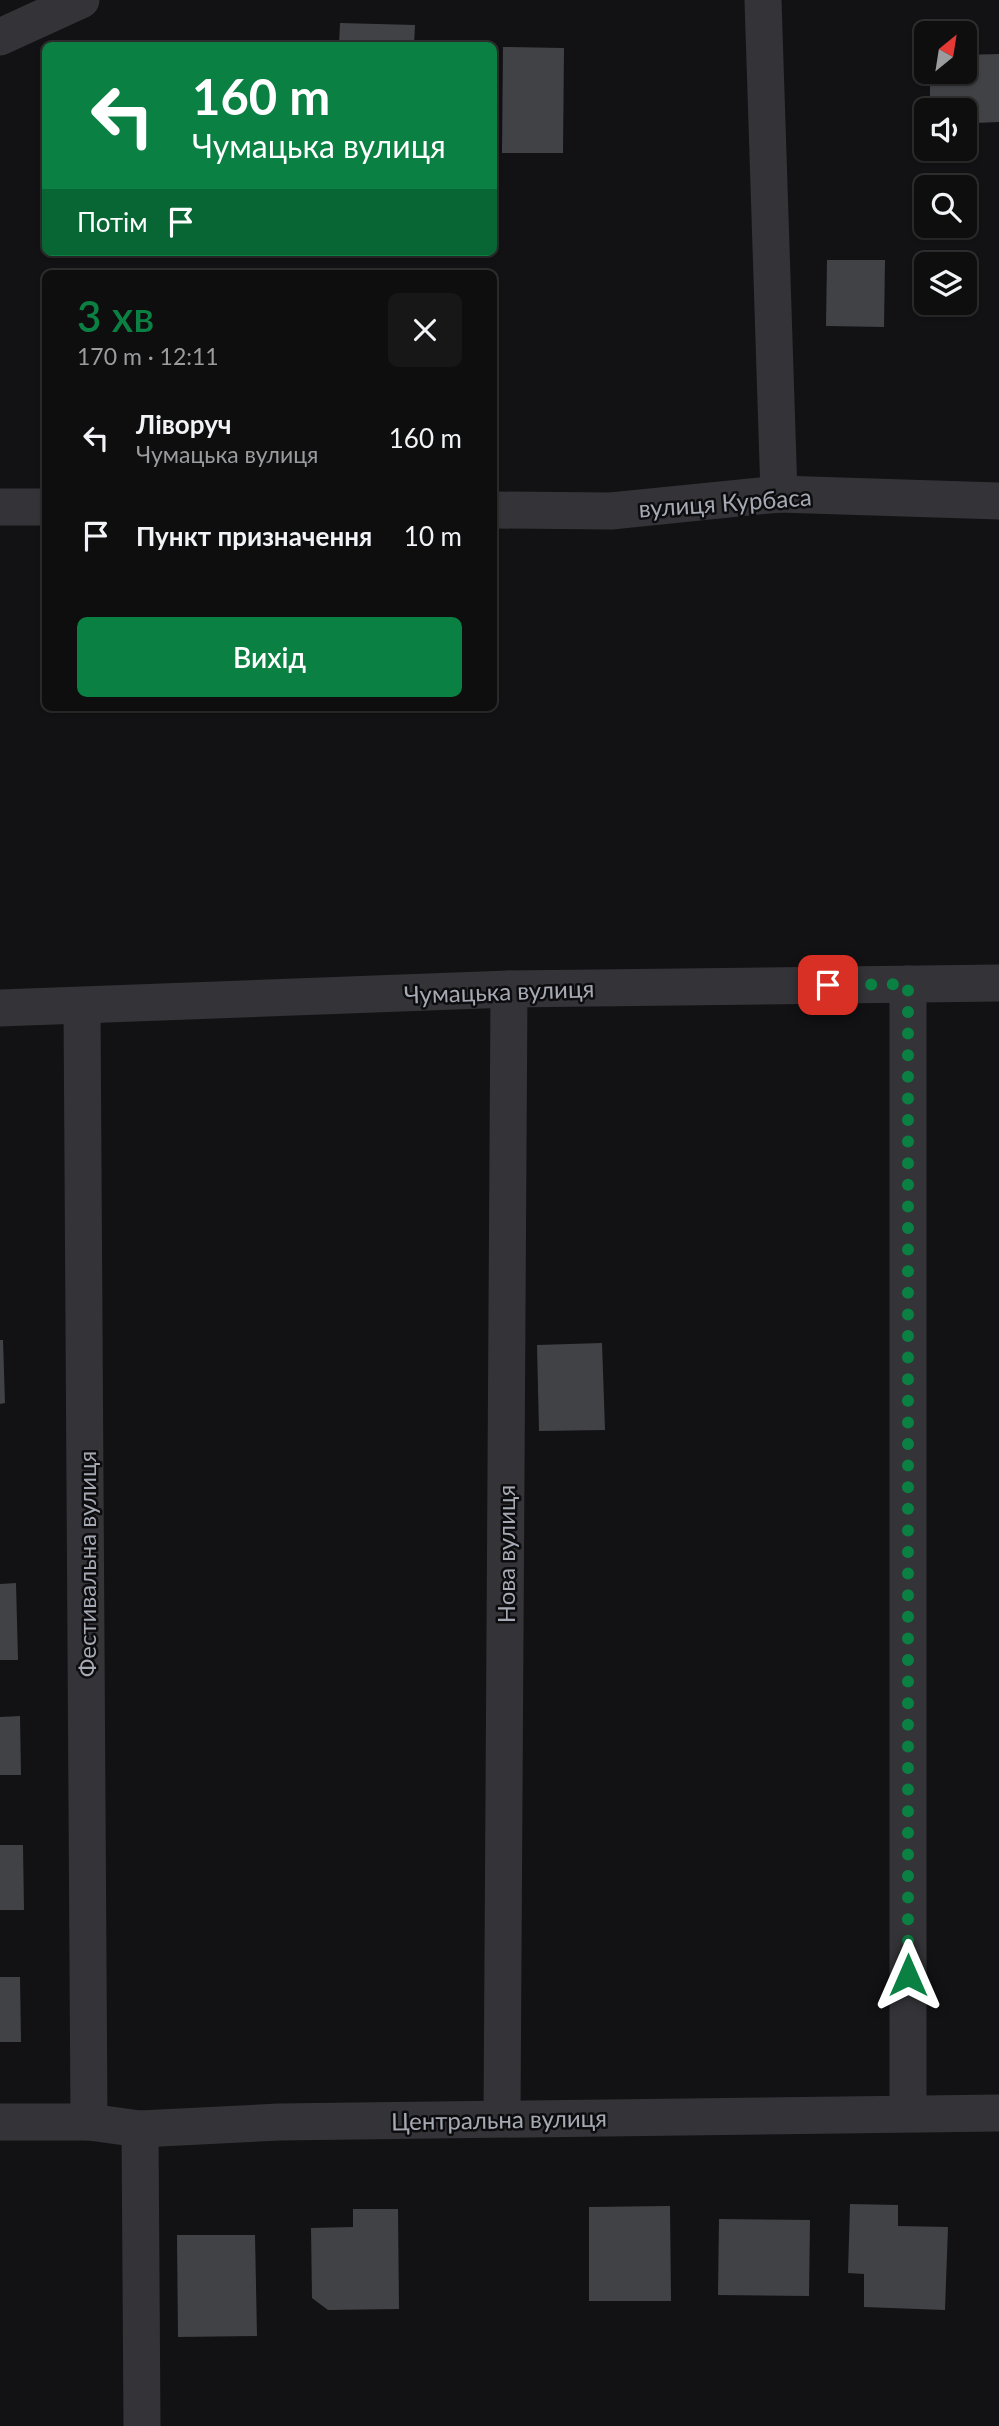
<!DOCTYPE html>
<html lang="uk">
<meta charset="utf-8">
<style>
:root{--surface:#0e0e0f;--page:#171718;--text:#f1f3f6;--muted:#9b9c9e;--line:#2e2e2f;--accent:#0b8043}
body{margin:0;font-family:Lato,sans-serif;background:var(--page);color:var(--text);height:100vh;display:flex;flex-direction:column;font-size:26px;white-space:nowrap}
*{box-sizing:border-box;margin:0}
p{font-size:23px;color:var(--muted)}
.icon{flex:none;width:38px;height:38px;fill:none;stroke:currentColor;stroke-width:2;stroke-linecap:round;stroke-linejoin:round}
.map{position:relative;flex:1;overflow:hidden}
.drawer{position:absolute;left:42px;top:270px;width:455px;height:441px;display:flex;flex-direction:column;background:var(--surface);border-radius:10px;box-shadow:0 2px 5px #0004,0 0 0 2px var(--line)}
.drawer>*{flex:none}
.hud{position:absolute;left:42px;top:42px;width:455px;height:214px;border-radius:10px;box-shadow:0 2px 5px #0004,0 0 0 2px var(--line);background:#0b8043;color:#fff;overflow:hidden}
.needle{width:46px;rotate:30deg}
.tools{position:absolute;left:914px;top:21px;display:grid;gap:14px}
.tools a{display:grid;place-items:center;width:63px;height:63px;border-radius:10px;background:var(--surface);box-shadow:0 2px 5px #0004,0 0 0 2px var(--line);font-size:35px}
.pin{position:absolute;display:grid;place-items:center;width:60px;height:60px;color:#fff;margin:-30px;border-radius:14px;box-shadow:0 4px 10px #0006}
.me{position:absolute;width:77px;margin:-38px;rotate:0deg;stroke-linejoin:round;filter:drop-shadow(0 0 5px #0008)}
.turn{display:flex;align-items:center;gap:24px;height:147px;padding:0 35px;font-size:32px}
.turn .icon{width:91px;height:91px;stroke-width:2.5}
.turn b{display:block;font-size:49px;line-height:60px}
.then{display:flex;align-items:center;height:66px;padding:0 35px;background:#0003;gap:14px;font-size:26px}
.round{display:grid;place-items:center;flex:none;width:74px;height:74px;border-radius:10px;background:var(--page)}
.headline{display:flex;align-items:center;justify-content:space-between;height:119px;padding:0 35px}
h1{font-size:42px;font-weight:600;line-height:52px;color:var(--accent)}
.button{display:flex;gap:14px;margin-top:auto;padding:14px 35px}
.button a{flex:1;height:80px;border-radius:10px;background:var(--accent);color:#fff;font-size:28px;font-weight:600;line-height:80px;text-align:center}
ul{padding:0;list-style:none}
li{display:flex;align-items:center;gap:21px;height:98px;padding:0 35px}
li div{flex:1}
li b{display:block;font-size:26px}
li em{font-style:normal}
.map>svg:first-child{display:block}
.building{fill:#414246}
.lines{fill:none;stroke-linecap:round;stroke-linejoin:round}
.minor{stroke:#343438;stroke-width:37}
.route{stroke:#0b8043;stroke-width:12;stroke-dasharray:0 21.6}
.labels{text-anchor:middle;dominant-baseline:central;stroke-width:5;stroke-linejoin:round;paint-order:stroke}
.street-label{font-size:24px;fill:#a5a9b3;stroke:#0d0d0f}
</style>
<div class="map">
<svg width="999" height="2426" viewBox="0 0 999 2426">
<rect width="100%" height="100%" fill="#121214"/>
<!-- building -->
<g class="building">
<polygon points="340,23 415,25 414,46 339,46"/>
<polygon points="503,47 564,48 563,153 502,153"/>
<polygon points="999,54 999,122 975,123 975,145 964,145 964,110 930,110 930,72 964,72 964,55"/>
<polygon points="827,260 885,260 884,327 826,326"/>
<polygon points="0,1340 3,1340 5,1403 0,1404"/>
<polygon points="602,1343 605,1430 539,1431 537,1345"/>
<polygon points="16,1583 18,1660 0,1660 0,1584"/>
<polygon points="20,1716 21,1775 0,1775 0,1717"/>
<polygon points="0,1845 23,1845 24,1910 0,1910"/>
<polygon points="0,1977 20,1977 21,2042 0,2042"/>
<polygon points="850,2204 898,2205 898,2226 948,2227 945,2310 864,2307 864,2274 848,2273"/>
<polygon points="670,2206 671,2301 589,2301 589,2207"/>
<polygon points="353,2209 398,2209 399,2309 328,2310 312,2298 311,2228 353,2227"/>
<polygon points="719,2219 810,2220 809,2296 718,2295"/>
<polygon points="177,2235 255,2235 257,2336 178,2337"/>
</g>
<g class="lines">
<!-- minor -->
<g class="minor">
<polyline points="763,0 779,494"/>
<polyline points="0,37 81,0"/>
<polyline points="0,507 46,507"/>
<polyline points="494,510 611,511 779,494 999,501"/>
<polyline points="82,1006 89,2122"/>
<polyline points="0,1008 509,989 999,983"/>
<polyline points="908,2113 908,984"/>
<polyline points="502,2118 509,989"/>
<polyline points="0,2122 89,2122 140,2129 279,2122 999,2113"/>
<polyline points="140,2129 142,2426"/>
</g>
</g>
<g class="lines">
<!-- route -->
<polyline class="route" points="828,985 908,984 908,1975"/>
</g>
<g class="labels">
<!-- street labels -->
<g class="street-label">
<text transform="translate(725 502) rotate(-4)">вулиця Курбаса</text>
<text transform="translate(499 991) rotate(-2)">Чумацька вулиця</text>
<text transform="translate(505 1554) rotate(-90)">Нова вулиця</text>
<text transform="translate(86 1564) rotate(-90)">Фестивальна вулиця</text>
<text transform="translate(499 2119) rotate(-1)">Центральна вулиця</text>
</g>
</g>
</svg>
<div class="tools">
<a><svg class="needle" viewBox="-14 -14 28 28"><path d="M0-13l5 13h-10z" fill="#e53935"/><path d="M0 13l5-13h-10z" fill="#9b9c9e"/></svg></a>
<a><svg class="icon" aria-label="sound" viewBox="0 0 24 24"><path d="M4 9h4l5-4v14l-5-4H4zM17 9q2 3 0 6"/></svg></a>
<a><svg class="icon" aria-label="search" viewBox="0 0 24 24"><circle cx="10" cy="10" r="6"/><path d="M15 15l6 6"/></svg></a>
<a><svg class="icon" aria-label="layers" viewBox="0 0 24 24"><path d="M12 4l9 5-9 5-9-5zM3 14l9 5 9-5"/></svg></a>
</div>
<div class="pin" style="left:828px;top:985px;background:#d93025"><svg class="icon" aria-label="arrive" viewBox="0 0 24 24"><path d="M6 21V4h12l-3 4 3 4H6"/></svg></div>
<svg class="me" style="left:908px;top:1975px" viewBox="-20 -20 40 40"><path d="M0-17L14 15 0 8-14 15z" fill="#0b8043" stroke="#fff" stroke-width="4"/></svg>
<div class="hud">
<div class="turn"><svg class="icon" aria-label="left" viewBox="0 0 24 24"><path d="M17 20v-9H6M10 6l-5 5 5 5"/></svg><div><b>160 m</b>Чумацька вулиця</div></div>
<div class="then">Потім<svg class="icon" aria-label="arrive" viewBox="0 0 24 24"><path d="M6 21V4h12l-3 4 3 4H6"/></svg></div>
</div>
<section class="drawer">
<div class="headline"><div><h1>3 хв</h1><p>170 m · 12:11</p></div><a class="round"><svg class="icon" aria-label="close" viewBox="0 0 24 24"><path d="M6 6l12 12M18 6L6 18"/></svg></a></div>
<ul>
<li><svg class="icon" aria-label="left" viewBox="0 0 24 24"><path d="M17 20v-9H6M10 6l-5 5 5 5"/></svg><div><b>Ліворуч</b><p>Чумацька вулиця</p></div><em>160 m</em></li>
<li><svg class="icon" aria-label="arrive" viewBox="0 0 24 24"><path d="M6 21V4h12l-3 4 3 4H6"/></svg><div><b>Пункт призначення</b></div><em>10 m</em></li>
</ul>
<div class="button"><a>Вихід</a></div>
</section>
</div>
